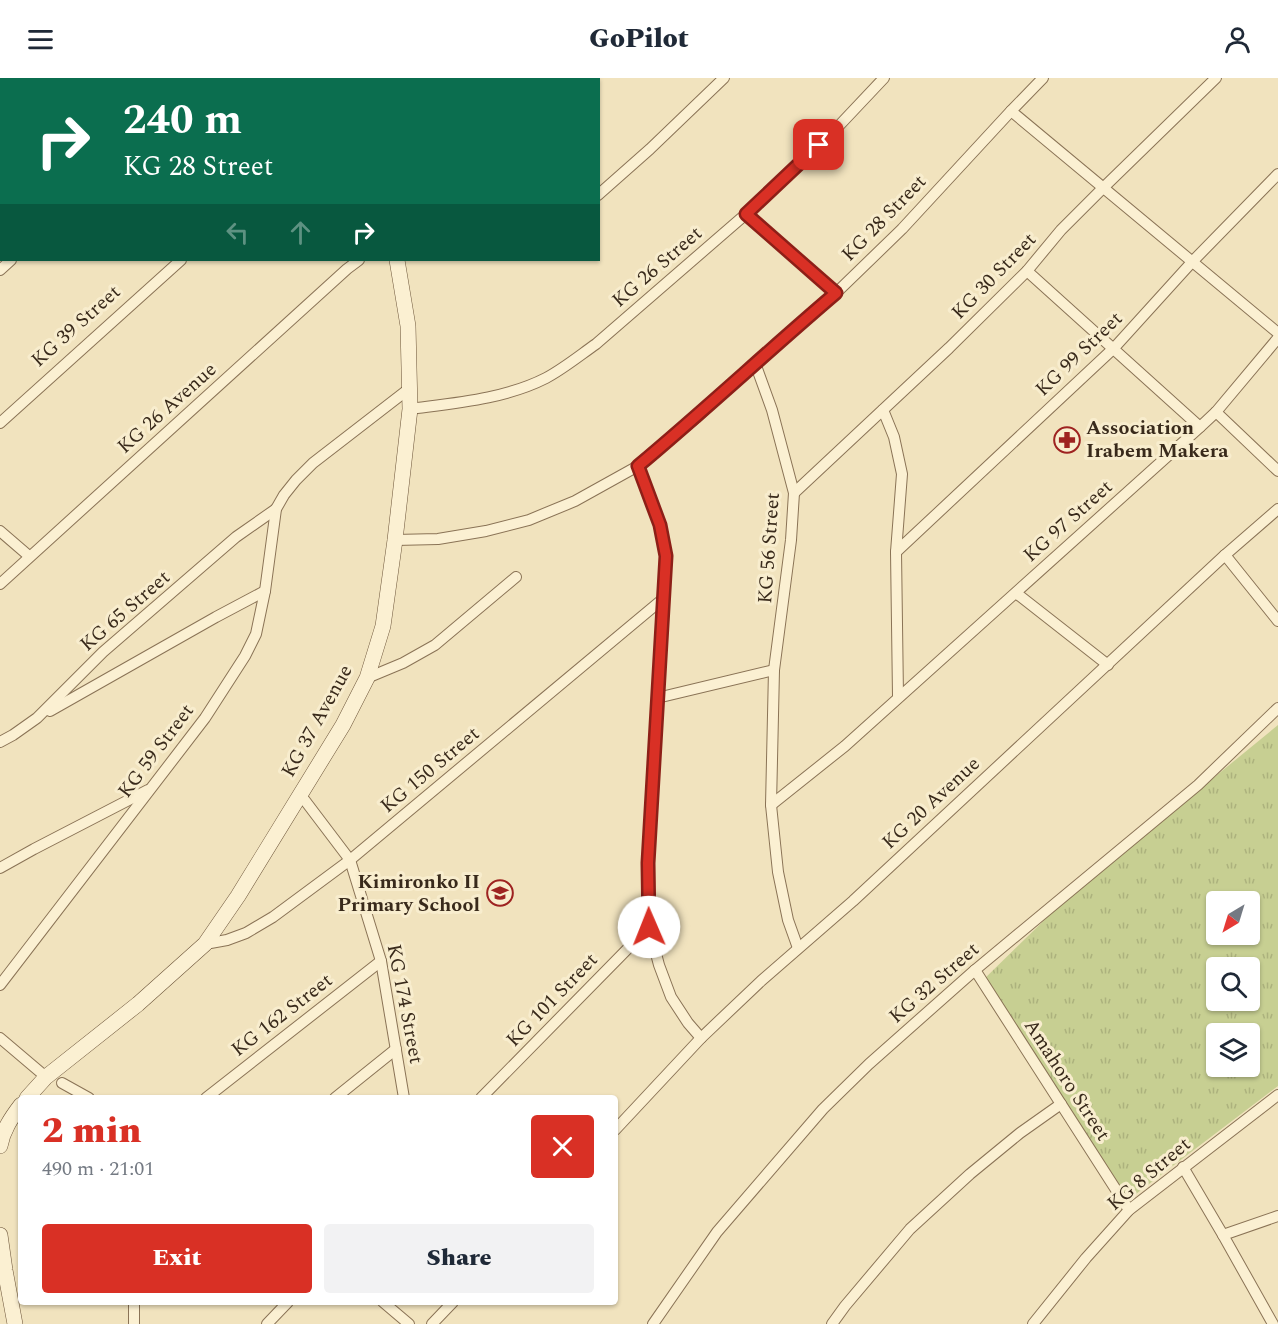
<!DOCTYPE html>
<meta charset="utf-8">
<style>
:root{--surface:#fff;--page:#f2f2f3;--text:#1f2937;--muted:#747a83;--accent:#d93025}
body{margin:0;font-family:Spectral,serif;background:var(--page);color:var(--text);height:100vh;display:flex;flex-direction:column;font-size:22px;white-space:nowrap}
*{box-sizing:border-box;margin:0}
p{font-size:20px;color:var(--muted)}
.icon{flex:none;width:33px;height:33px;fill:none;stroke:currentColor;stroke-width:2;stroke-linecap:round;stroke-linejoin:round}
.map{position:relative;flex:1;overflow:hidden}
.side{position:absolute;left:18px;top:1017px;width:600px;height:210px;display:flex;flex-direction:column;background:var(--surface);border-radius:6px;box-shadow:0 2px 4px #0004}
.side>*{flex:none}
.banner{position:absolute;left:0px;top:0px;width:600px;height:183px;box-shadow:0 2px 4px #0004;background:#0b6e4f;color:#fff;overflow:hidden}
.needle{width:39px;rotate:218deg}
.buttons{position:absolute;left:1206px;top:813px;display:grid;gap:12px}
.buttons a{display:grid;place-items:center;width:54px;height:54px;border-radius:6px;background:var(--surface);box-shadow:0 2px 4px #0004;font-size:30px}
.pin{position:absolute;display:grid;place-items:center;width:51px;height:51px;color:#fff;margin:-26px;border-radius:12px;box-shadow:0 3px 9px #0006}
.me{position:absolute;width:66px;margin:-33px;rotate:359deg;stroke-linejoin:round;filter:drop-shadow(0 0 4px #0008)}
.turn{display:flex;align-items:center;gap:21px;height:126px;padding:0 24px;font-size:27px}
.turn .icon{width:78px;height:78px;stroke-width:2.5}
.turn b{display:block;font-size:42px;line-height:51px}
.lanes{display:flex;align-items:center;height:57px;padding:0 24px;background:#0003;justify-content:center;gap:30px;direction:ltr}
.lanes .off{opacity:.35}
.round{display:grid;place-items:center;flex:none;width:63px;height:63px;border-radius:6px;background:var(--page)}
.overview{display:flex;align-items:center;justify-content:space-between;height:102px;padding:0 24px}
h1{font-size:36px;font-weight:800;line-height:45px;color:var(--accent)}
.button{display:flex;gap:12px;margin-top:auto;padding:12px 24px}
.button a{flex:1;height:69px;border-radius:6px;background:var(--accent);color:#fff;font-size:24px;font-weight:800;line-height:69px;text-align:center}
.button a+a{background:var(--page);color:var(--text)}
header{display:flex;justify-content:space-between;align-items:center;height:78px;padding:0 24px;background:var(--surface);font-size:27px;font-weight:800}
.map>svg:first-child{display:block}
.grass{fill:url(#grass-tufts);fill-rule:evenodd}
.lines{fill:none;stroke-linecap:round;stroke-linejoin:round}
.street-casing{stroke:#8a7356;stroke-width:12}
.secondary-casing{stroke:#6c5439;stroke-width:16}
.street{stroke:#fbf0d2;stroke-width:10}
.secondary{stroke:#fbf0d2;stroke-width:15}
.route-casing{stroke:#8d1f18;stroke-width:15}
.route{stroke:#d93025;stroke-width:10}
.labels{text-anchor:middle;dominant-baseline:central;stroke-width:6;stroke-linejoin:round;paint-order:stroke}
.street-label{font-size:20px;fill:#392a1b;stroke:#f8edce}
.poi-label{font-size:20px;font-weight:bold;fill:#392a1b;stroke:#f8edce;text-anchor:start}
</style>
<header><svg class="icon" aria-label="menu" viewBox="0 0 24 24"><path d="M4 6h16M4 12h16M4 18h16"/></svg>GoPilot<svg class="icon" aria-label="person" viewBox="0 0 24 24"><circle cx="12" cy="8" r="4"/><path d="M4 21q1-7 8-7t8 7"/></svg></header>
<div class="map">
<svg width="1278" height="1246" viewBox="0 0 1278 1246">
<defs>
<pattern id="grass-tufts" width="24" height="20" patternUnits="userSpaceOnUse" patternTransform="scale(1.5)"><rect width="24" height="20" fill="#c7cf92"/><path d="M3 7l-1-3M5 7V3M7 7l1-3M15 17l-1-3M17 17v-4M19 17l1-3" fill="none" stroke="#acb27d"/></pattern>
</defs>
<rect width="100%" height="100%" fill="#f1e3be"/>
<!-- grass -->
<path class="grass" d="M1278,647V1008L1128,1122L980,905L1067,820ZM1216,824H1250V856H1216ZM1216,890H1250V922H1216ZM1216,956H1250V988H1216Z"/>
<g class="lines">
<!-- street casing -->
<g class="street-casing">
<g id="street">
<polyline points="135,0 138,2"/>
<polyline points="475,0 476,2"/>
<polyline points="22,2 23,0"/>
<polyline points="543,2 545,0"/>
<polyline points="0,26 2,24"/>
<polyline points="1011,33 1278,255"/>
<polyline points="598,117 650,71 724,0"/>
<polyline points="746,136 836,215"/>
<polyline points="0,145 2,147"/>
<polyline points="0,192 11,182"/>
<polyline points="1027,193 1200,349"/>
<polyline points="755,285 772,332 794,415 791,462 774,592 771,727 778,794 788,842 798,870"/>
<path d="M410,331C455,325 505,321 546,300C563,291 579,278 596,266L746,136L834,53L884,0"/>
<polyline points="883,332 894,359 902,396 896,474 898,618"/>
<polyline points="1216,334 1278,393"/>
<polyline points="0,345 181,182"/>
<polyline points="638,388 660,447 666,478 648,785 649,849 659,887 671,919 688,945 701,960"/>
<polyline points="794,415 949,270 1027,193 1061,152 1103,110 1216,0"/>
<polyline points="0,453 29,478"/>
<polyline points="395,462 438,461 486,453 529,442 575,423 638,388 696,340 755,285 836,215 902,151 1011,33 1043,0"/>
<polyline points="896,474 1114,270 1192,184 1278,96"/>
<polyline points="1225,477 1278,543"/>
<polyline points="0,506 347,191 359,182"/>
<polyline points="1016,515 1108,587"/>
<polyline points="367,600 403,585 435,567 516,499"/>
<polyline points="657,620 774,592"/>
<polyline points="50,633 216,539 265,513"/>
<polyline points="0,664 13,657 37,640 103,574 236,459 276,431"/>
<polyline points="300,716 350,782 381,883 404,1020"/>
<polyline points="771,727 845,668 1200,349 1216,334 1278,260"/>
<polyline points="0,790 34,771 148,712"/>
<polyline points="205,866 227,862 246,855 273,839 350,782 664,520"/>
<polyline points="975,892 1129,1132"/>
<polyline points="0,907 205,640 245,578 256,556 265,513 276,431 284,417 296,402 313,385 410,310"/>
<polyline points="0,960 46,999"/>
<polyline points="62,1005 89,1020"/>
<polyline points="206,1020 381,883"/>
<polyline points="335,1020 396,971"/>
<polyline points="481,1020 649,849"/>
<polyline points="615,1052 701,960 761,903 853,823 1225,477 1278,431"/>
<polyline points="1183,1089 1223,1157 1273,1246"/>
<polyline points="1223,1157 1278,1138"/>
<polyline points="383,1224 409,1246"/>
<polyline points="134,1246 134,1224"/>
<polyline points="267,1246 288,1224"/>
<polyline points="432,1246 453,1224"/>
<polyline points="653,1246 717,1154 823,1031 869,986 975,892 1198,707 1278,630"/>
<polyline points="832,1246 845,1228 910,1151 970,1096 1020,1055 1061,1026"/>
<polyline points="1033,1246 1086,1180 1129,1132 1278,1017"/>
</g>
</g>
<!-- secondary casing -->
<g class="secondary-casing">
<g id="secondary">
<polyline points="382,2 383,0"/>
<polyline points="27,1020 46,999 138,926 205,866 238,818 343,647 367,600 383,548 395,462 410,331 408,248 397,182"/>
<path d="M0,1068C3,1052 11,1040 21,1027"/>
<polyline points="0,1157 5,1192 15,1246"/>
</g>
</g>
<!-- street -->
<use href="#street" class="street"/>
<!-- secondary -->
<use href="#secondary" class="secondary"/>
</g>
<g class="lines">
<!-- route casing -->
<g class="route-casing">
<path id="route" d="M649,849L648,785L666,478L660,447L638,388C705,332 769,272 836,215L746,136L819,67"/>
</g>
<!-- route -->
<use href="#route" class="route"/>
</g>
<!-- icons -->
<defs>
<g id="pharmacy-ring" transform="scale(1.35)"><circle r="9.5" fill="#f8edce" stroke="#9e2321" stroke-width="1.5"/><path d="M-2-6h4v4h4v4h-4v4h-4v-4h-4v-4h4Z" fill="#9e2321"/></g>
<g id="school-ring" transform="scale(1.35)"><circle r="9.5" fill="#f8edce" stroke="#9e2321" stroke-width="1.5"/><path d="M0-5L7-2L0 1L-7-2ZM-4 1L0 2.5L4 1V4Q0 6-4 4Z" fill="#9e2321"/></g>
</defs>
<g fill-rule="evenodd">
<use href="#pharmacy-ring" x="1067" y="362"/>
<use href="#school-ring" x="500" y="815"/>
</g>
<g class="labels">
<!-- street labels -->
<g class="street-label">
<text transform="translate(884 140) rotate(-46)">KG 28 Street</text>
<text transform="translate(657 189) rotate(-41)">KG 26 Street</text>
<text transform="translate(994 198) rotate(-46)">KG 30 Street</text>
<text transform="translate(76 248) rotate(-42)">KG 39 Street</text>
<text transform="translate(1079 276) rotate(-44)">KG 99 Street</text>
<text transform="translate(167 330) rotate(-42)">KG 26 Avenue</text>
<text transform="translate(1068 443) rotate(-42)">KG 97 Street</text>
<text transform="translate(769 470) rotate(-86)">KG 56 Street</text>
<text transform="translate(125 533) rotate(-41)">KG 65 Street</text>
<text transform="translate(317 643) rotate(-61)">KG 37 Avenue</text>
<text transform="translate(156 673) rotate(-53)">KG 59 Street</text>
<text transform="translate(430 692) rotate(-40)">KG 150 Street</text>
<text transform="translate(931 725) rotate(-43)">KG 20 Avenue</text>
<text transform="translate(934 905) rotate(-41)">KG 32 Street</text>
<text transform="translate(552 922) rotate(-46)">KG 101 Street</text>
<text transform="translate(405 926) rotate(79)">KG 174 Street</text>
<text transform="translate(282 937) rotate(-38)">KG 162 Street</text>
<text transform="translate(1067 1002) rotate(57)">Amahoro Street</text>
<text transform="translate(1149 1096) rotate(-40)">KG 8 Street</text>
</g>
<!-- poi labels -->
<g class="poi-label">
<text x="1086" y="350">Association<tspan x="1086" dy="23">Irabem Makera</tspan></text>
<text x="480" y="804" text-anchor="end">Kimironko II<tspan x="480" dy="23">Primary School</tspan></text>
</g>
</g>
</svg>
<div class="buttons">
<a><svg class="needle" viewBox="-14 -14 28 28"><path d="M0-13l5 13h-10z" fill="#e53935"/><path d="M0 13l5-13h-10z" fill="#747a83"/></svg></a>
<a><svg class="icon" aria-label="search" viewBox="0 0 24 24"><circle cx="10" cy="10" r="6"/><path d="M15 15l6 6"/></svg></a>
<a><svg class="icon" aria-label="layers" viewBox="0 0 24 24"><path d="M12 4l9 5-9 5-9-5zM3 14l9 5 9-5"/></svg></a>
</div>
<div class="pin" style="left:819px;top:67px;background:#d93025"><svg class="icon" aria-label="arrive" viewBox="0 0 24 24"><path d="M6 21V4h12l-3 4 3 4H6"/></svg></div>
<svg class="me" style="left:649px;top:849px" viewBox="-20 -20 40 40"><circle r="19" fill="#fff"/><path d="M0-13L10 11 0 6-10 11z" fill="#d93025"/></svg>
<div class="banner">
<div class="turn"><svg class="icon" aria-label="right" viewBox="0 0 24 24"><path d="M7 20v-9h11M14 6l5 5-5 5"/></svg><div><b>240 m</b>KG 28 Street</div></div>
<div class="lanes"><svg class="icon off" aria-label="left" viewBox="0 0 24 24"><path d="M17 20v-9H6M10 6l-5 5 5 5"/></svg><svg class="icon off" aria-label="ahead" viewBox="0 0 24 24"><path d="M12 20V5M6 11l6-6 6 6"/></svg><svg class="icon" aria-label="right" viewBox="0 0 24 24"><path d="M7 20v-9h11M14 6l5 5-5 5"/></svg></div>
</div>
<section class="side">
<div class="overview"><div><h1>2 min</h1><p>490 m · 21:01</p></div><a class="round" style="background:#d93025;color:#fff"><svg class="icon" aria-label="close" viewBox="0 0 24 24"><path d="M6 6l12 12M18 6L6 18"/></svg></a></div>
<div class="button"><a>Exit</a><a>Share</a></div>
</section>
</div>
